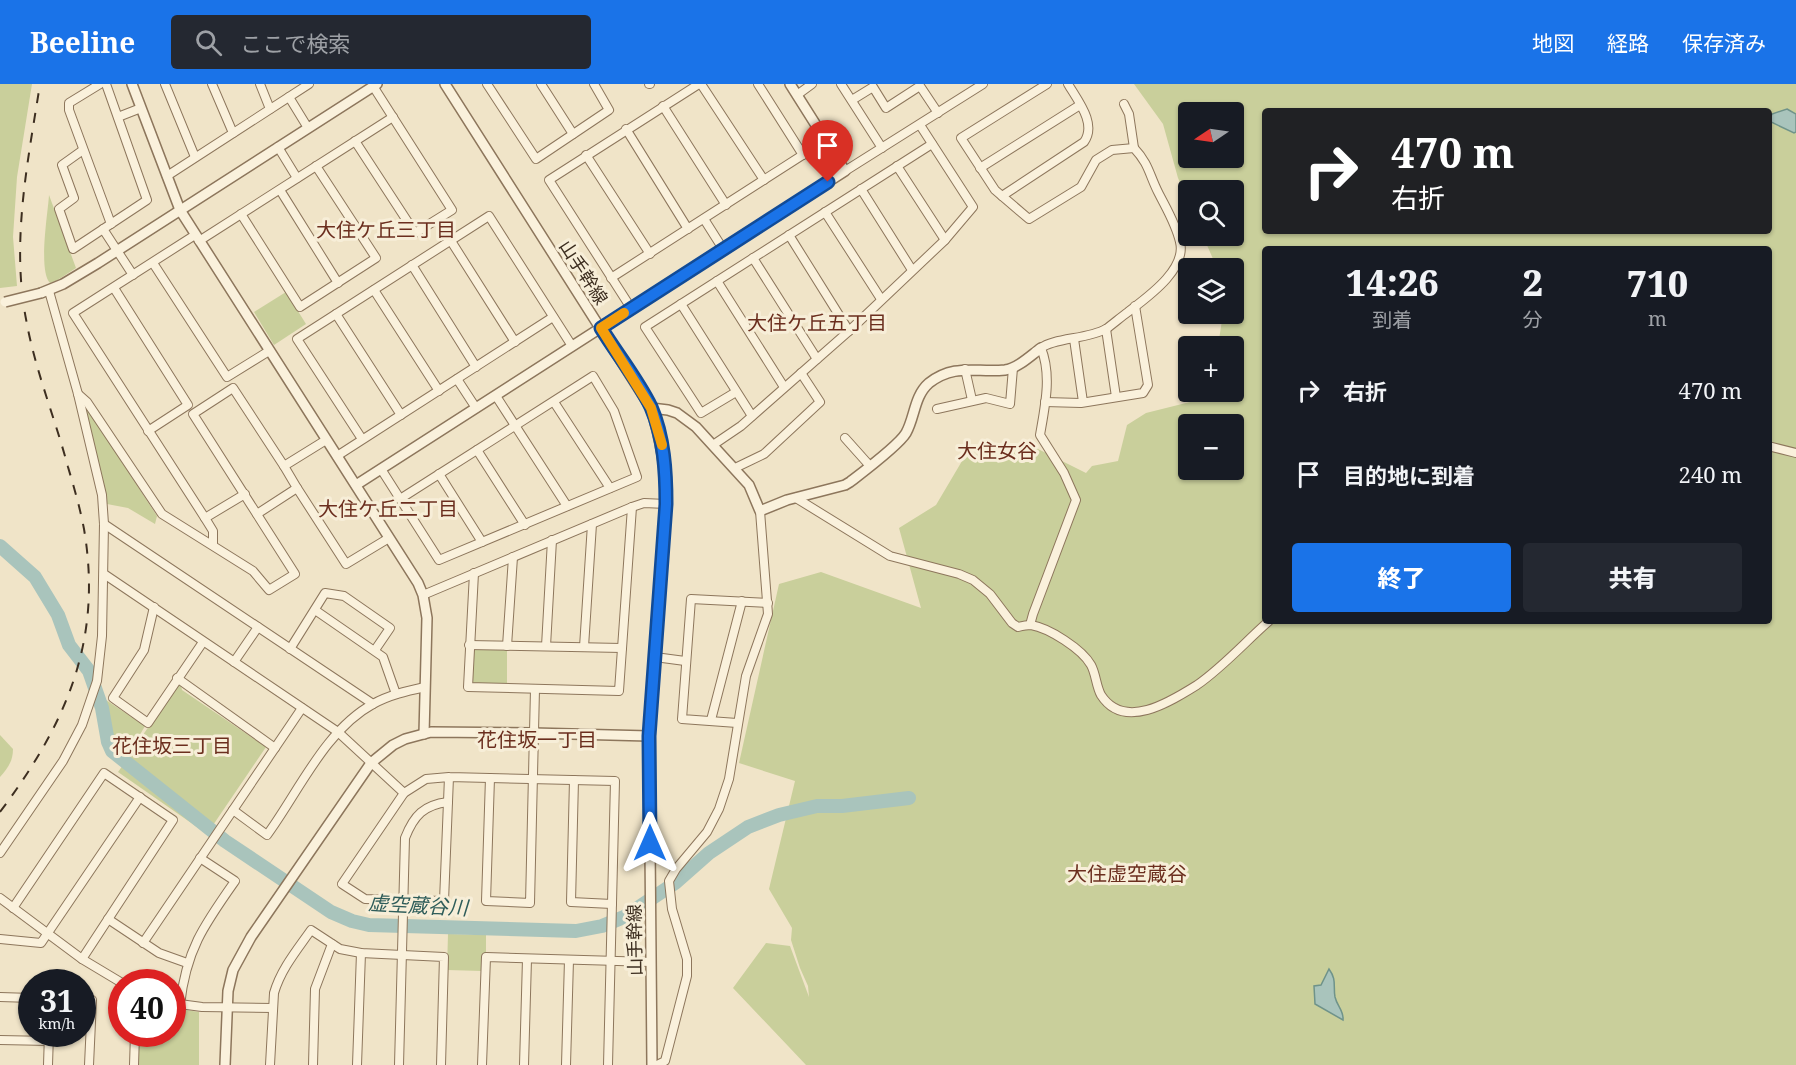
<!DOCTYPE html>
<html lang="ja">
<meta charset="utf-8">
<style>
:root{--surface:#171b24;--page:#242831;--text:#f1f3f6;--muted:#9ea1a6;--accent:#1a73e8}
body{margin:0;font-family:"Noto Serif","Noto Sans JP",serif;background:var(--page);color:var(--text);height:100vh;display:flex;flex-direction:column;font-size:22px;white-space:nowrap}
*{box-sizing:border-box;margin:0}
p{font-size:20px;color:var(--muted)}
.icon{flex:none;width:33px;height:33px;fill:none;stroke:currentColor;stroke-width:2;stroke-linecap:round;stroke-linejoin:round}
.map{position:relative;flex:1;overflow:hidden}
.details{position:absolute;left:1262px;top:162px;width:510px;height:378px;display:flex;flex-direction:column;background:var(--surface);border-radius:6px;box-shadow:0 2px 4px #0004}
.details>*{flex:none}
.banner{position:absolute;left:1262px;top:24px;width:510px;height:126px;border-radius:6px;box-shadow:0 2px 4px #0004;background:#202124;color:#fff;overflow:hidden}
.needle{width:39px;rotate:257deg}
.tools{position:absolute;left:1178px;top:18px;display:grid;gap:12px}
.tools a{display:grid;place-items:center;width:66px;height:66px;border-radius:6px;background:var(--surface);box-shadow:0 2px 4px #0004;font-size:30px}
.speed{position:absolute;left:18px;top:885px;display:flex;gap:12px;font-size:30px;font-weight:700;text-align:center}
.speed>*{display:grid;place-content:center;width:78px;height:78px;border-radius:50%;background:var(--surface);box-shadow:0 2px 4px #0004;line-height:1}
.speed small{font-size:15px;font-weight:400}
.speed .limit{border:9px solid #d22;background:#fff;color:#111}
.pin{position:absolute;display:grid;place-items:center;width:51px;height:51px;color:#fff;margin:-62px -26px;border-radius:50% 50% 50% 0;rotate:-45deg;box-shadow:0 0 6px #0007}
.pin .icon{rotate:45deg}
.me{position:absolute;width:66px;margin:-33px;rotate:0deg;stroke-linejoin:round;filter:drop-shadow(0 0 4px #0008)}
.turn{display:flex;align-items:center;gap:21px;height:126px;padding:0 30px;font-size:27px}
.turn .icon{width:78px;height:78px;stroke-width:2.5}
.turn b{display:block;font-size:42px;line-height:51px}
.eta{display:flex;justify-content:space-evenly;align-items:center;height:102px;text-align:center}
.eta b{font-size:36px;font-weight:800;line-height:42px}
.primary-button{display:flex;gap:12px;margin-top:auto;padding:12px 30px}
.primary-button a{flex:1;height:69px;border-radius:6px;background:var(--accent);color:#fff;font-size:24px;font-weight:800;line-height:69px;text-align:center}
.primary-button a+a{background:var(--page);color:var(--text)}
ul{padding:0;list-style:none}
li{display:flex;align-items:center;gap:18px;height:84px;padding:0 30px}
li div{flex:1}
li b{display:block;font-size:22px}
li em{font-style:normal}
header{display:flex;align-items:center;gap:36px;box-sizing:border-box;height:84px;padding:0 30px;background:var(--accent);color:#fff}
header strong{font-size:28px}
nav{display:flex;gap:33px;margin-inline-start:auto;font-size:21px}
.search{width:420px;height:54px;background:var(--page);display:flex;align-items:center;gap:15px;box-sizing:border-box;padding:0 21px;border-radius:6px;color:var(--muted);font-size:22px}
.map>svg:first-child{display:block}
.green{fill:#c9cf9b;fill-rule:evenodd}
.water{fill:#a9c4bc;stroke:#6f938a;stroke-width:1.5}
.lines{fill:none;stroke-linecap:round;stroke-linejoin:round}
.river{stroke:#a9c4bc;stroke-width:14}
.minor-casing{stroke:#8d765c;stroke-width:10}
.tertiary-casing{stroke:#8d765c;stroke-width:12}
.minor{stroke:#faf1dc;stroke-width:8}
.tertiary{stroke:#faf1dc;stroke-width:9}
.rail{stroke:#3d2e20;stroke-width:2;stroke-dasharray:10 10;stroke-linecap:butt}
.tertiary-bridge-casing{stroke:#8d765c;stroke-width:12;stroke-linecap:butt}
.tertiary-bridge{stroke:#faf1dc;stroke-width:9}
.route-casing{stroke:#114b97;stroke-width:15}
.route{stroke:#1a73e8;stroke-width:10}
.slow{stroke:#f59e0b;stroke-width:10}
.labels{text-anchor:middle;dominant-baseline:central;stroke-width:6;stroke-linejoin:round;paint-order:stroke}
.street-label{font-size:18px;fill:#3d2e20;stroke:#f7eed8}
.neighbourhood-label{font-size:20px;fill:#6b2e1e;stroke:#f7eed8}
.water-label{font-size:20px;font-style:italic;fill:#2f5d5a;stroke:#f7eed8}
</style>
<header>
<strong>Beeline</strong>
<div class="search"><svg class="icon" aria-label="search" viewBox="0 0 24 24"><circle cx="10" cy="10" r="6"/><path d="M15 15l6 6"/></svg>ここで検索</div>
<nav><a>地図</a><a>経路</a><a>保存済み</a></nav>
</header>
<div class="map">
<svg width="1796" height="981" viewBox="0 0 1796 981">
<rect width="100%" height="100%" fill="#f0e4c8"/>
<!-- green -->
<g class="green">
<polygon points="0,0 32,0 17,93 13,153 17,202 0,204"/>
<path d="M1134,0H1796V981H806L733,904L766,859L790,862L809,913L808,902L800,884L791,856L792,844L769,805L795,697L739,679L779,500L821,488L921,524L899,444L936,421L965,372L1036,364L1086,389L1092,382L1118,377L1127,341L1146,329L1190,318L1198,308H1233V262H1218L1223,230H1233V184H1217L1203,152H1233V106H1188V116L1178,94L1163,40ZM1264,27H1768V147H1264ZM1188,28H1233V74H1188ZM1264,165H1768V537H1264ZM1188,340H1233V386H1188Z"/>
<path d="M49,111L76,184L56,197L50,199C38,186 48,129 49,111Z"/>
<polygon points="286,208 306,240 274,261 254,228"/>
<polygon points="86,325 88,326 157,432 155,440 128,424 107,420 84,327"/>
<polygon points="475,565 507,565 507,601 474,600 472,597 472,566"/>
<polygon points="178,601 181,601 182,606 266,663 207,750 118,688 131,670 112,656 106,616 145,642 138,654 140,655"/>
<path d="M0,651L13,665C13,677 8,684 0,693Z"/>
<polygon points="448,850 486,851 486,869 483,869 482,887 447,886"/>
<polygon points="173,924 199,928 199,981 138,981 139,950 172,950"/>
</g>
<!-- water -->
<g class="water">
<polygon points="1787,25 1796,30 1796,48 1794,49 1769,37 1772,30"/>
<path d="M1329,885C1337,896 1333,902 1335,913C1337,922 1344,927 1343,936L1315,920L1314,902L1321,901Z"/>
</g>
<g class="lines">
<!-- river -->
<polyline class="river" points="0,462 35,493 58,531 69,561 89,587 102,624 108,658 112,667 225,757 331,828 352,837 369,841 576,847 602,842 624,833 675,799 709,769 748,743 779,731 817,722 842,722 909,714"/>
<!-- minor casing -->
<g class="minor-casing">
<g id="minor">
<polyline points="100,0 69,19 69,26 111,140"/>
<polyline points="165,0 195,73"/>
<polyline points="212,0 233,49"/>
<polyline points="260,0 270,25"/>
<polyline points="487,0 536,75 609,26 594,0"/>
<polyline points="541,0 573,50"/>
<polyline points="649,0 650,0"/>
<polyline points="701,0 764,96"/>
<polyline points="758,0 803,71"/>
<polyline points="841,0 882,64"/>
<polyline points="797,11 812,0"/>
<polyline points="289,13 308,44"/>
<polyline points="852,16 873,3 886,24 920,2 938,29"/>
<polyline points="1124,20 1129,30 1134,64"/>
<polyline points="663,22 726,121"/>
<polyline points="118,33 141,24"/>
<polyline points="626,45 688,145"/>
<polyline points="355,57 415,149 452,126 373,2"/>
<polyline points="278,63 297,94"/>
<polyline points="83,66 62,81 74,114 59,125 73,165 147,116 106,0"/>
<polyline points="586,71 650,170"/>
<polyline points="897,82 945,156"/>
<polyline points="980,84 1080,21"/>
<polyline points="845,87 983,0"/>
<polyline points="167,92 309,0"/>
<polyline points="861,105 912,186"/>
<polyline points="280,106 338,199"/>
<path d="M1002,112L1084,58C1097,40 1078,17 1068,0"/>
<polyline points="825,128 881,215"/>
<polyline points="241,130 300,223 376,174 316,82"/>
<polyline points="704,135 723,165"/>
<polyline points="103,145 133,191"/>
<polyline points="195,151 73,229 205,434 213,447 213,461"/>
<polyline points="789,151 849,247"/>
<polyline points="199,157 393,33"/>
<polyline points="451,157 515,258"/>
<polyline points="753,174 817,275"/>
<polyline points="153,179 227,293 269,267"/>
<polyline points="412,181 476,283"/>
<polyline points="611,194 826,56"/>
<polyline points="717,197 784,303"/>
<polyline points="114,204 188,321 148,347"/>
<polyline points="374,206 439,307"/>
<polyline points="681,220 752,332"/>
<polyline points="631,224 549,96 699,0"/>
<polyline points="336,230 401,331"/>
<polyline points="1106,245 1116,313"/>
<polyline points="1074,255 1083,318"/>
<polyline points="965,285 972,316"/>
<polyline points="457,295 476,324"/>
<polyline points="736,308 701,329 645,243 932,60"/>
<polyline points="78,310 87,318 162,430 253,487 269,506 295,490 193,330 233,304 284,382"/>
<polyline points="496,312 567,422"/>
<polyline points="554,318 610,404"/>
<polyline points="1045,318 1081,319 1143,309 1148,301 1135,222"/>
<polyline points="937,325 986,314 1010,320 1013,284"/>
<polyline points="845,354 870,382"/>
<polyline points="362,355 297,255 489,132 572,262"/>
<polyline points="713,361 741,342 849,247 945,156 973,123 920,41"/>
<polyline points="1768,362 1796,369"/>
<polyline points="477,366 525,441"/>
<polyline points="337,372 553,233"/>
<polyline points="735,384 764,370 820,318 801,289"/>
<path d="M381,385C400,415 420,446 439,476L637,393L614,327L593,292L400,415"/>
<polyline points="439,390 482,458"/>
<polyline points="297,404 346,480 389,454"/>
<path d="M796,414L890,472L959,490L973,496L990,510L1012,539L1018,543C1022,542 1027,541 1031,541C1049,544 1082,565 1091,581C1096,590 1096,602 1101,611C1124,647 1170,618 1197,601C1223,583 1245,558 1269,537"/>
<polyline points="257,430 297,404 284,382 326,356"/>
<polyline points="205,434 245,410"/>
<polyline points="104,440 373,620"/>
<polyline points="474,489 468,603 619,607 632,423"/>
<polyline points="104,490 338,648 404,709"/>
<polyline points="423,511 632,423 644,419 666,420"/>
<polyline points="154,523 144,566 113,614 148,639 203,558"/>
<polyline points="315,526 383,573 396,610"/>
<path d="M1030,541L1033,530L1076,416L1064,389L1040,351C1045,322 1052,291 1041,264C1053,254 1088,255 1106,245C1113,240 1121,233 1128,228C1146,214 1187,186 1180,158C1176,140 1166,124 1158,108C1149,90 1149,80 1134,64L1112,66L1096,76L1081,103L1029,135L995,106L961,54L1047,0"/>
<polyline points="469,561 622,564"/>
<polyline points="507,562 513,473"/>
<polyline points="546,562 552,456"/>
<polyline points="584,563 592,440"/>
<polyline points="290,565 325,509 344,512 390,544 375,566"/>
<polyline points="655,573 685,577"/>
<polyline points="234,578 258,543"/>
<polyline points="177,594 275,664"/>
<polyline points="711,636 742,517"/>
<polyline points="737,639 682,635 691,515 768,519"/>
<polyline points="449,693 444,817 365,815 342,800 404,709 426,695 449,693 615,697 608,981"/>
<polyline points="490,694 486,817 530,819 535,605"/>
<polyline points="574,696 571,818 612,820"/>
<path d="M233,726L267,751C298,709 325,646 373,620C389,611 407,607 425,603"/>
<polyline points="0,769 63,677 82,641 97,597 102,552 104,440 102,411 78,310 49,207"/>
<polyline points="0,814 82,875 122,899"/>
<polyline points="13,824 104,689 173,736 82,875"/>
<polyline points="108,835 159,869 187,879"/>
<polyline points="0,855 41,859 140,713"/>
<polyline points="143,859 302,624"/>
<polyline points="0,913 32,914"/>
<polyline points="82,915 92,916 89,981"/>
<polyline points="172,919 202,923 273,924"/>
<path d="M180,921C186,866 204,841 235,797L200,774"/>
<polyline points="0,956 49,957"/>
<polyline points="48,981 49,950"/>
<polyline points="134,981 135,950"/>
<path d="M270,981L274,909C281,885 297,866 311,846L340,865L361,869L444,873L441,981"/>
<polyline points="313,981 315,905 332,860"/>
<polyline points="357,981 361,869"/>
<path d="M399,981L405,754C414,731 424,721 448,718"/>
<polyline points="482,981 486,873 651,878"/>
<polyline points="524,981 527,875"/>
<polyline points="566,981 569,876"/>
<polyline points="657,981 665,977 687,892 687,875 672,825 669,797 676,785 707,748 719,725 729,695 746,592 768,530 760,427"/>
</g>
</g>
<!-- tertiary casing -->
<g class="tertiary-casing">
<g id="tertiary">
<polyline points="132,0 180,126 418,499 423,511 427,534 424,650"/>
<path d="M445,0L651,324C661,358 666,385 666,420L649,652L652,981"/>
<polyline points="41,209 63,200 98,179 377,0"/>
<path d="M651,324L668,326L677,329L696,343L749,401L760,427L787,416L845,401L850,398C863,388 899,361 906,349C915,333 914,312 929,299C955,279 976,289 1005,286C1018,284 1030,272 1041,264"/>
<polyline points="356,401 845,87 790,0"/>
<polyline points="225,981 228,907 233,886 251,853 371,679 393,661 405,655 431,648 533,649 649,652"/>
</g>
</g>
<!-- minor -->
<use href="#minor" class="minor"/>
<!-- tertiary -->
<use href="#tertiary" class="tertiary"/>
<!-- rail -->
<path class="rail" d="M0,728C66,640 103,557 84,445C80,424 74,403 68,383C55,334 35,286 26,235C11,157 28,77 40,0"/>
<!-- tertiary-bridge casing -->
<g class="tertiary-bridge-casing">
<polyline id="tertiary-bridge" points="5,218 41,209"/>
</g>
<!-- tertiary-bridge -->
<use href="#tertiary-bridge" class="tertiary-bridge"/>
</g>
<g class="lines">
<!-- route casing -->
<g class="route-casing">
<path id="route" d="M650,759L649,652L666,420C666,388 664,353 651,323C638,296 617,270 601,244L828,98"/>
</g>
<!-- route -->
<use href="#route" class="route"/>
<!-- slow -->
<polyline class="slow" points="624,229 601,244 651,324 662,361"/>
</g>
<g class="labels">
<!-- street labels -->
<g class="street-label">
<text transform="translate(584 188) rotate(57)">山手幹線</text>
<text transform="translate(634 856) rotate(-91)">山手幹線</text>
</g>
<!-- neighbourhood labels -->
<g class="neighbourhood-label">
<text x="386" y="145">大住ケ丘三丁目</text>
<text x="817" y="238">大住ケ丘五丁目</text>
<text x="997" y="366">大住女谷</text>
<text x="388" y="424">大住ケ丘二丁目</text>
<text x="537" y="655">花住坂一丁目</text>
<text x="172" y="661">花住坂三丁目</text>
<text x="1127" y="789">大住虚空蔵谷</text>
</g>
<!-- water labels -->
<g class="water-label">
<text transform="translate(418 821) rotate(3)">虚空蔵谷川</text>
</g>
</g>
</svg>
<div class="tools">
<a><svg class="needle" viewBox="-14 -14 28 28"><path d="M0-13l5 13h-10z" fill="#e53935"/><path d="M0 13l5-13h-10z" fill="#9ea1a6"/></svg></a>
<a><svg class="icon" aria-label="search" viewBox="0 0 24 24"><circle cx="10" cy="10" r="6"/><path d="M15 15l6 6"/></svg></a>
<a><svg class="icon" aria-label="layers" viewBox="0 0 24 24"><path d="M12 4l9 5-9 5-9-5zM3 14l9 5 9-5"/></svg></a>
<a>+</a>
<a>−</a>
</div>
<div class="speed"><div>31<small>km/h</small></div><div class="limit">40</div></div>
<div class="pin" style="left:828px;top:98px;background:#d93025"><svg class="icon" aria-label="arrive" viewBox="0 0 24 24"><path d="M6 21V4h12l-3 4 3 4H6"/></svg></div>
<svg class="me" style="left:650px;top:759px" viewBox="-20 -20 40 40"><path d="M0-17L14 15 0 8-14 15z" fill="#1a73e8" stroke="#fff" stroke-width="4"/></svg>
<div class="banner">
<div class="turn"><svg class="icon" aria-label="right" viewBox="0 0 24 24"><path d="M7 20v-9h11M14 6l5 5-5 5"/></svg><div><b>470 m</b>右折</div></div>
</div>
<section class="details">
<div class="eta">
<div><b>14:26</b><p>到着</p></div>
<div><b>2</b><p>分</p></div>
<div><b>710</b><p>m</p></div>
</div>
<ul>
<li><svg class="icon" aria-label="right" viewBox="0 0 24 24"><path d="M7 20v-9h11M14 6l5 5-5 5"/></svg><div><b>右折</b></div><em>470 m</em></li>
<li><svg class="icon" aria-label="arrive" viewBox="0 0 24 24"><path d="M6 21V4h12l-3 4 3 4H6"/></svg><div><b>目的地に到着</b></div><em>240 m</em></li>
</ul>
<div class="primary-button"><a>終了</a><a>共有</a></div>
</section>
</div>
